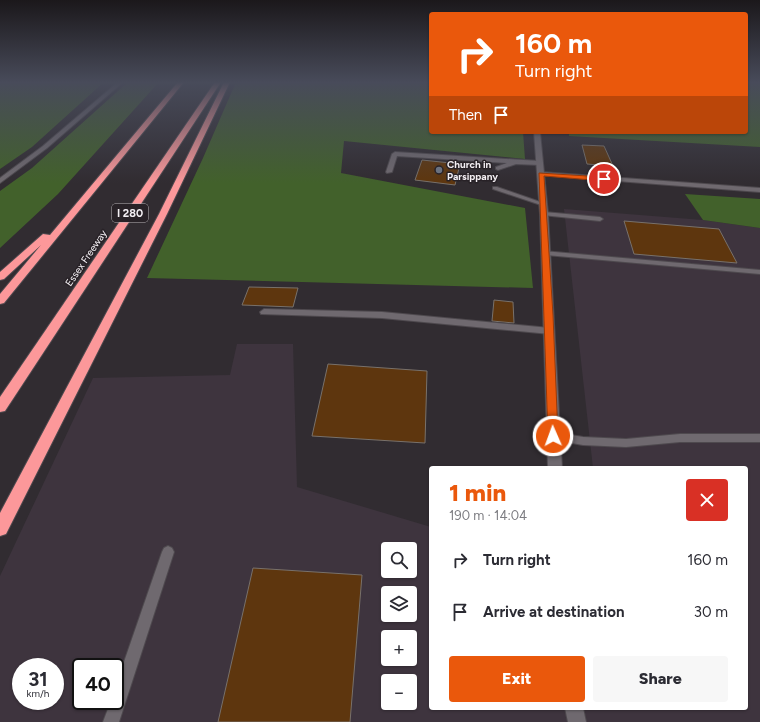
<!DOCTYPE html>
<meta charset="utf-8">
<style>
:root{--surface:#fff;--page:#f7f7f7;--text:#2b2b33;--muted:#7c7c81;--accent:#ea580c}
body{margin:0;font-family:Figtree,sans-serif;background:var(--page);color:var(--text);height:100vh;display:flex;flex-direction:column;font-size:15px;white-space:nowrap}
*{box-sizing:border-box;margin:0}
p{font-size:13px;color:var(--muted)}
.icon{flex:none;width:22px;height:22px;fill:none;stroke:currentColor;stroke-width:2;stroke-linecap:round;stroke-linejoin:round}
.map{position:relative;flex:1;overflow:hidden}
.side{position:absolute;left:429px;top:466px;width:319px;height:244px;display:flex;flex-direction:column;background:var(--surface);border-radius:4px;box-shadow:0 1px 3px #0004}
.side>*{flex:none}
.top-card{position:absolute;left:429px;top:12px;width:319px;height:122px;border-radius:4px;box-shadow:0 1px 3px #0004;background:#ea580c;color:#fff;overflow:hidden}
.tools{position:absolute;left:381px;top:542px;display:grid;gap:8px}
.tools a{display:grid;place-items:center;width:36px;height:36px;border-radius:4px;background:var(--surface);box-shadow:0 1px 3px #0004;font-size:20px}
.speed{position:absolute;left:12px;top:658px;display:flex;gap:8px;font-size:20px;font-weight:700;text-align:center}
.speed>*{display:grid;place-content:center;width:52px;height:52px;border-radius:50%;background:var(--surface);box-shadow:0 1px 3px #0004;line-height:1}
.speed small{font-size:10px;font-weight:400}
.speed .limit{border:2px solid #111;border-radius:6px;background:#fff;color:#111}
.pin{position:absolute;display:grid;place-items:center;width:34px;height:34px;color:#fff;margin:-17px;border:2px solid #fff;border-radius:50%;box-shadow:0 1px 4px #0007}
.me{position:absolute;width:44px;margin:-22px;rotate:358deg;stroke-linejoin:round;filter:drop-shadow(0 0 3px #0008)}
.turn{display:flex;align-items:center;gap:14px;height:84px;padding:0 20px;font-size:18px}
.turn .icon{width:52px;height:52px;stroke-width:2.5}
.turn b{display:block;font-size:28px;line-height:34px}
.then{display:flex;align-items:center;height:38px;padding:0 20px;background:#0003;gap:8px;font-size:15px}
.round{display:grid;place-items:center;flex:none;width:42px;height:42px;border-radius:4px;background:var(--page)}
.summary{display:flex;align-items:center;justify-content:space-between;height:68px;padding:0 20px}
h1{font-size:24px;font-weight:800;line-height:30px;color:var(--accent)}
.button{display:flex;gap:8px;margin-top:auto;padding:8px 20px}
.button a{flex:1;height:46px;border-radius:4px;background:var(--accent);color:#fff;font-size:16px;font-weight:800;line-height:46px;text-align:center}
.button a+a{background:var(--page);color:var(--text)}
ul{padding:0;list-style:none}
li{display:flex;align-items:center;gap:12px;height:52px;padding:0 20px}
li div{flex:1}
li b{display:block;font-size:15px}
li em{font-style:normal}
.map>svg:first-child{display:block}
.built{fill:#3e343e;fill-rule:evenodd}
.green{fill:#42612b}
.building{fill:#5e360e;stroke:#78716b}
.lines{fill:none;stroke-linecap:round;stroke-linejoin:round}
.service-casing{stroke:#4e494e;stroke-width:2}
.minor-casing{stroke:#4e494e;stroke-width:2}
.tertiary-casing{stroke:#4e494e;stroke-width:2}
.motorway-casing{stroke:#4e494e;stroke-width:2}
.service{fill:#6f696f;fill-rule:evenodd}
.minor{fill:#6f696f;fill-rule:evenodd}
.tertiary{fill:#6f696f;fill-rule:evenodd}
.motorway{fill:#fc989a;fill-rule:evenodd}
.route{fill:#ea580c;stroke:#983908}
.worship-dot{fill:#6b7280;stroke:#282227;stroke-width:1.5}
.labels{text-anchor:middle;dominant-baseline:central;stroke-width:3;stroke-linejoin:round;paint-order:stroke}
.far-poi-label{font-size:10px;font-weight:bold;fill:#f4f0f4;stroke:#282227;text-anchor:start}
.far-street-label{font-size:10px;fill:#f4f0f4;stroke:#282227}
.shield{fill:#282227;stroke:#b7b2b6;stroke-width:1}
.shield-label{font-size:11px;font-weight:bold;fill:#f4f0f4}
</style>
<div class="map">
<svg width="760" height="722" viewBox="0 0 760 722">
<rect width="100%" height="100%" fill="#312c31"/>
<!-- built -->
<path class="built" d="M564,209L703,220L760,228V722H0V576L93,378L230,375L237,344H293L297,487L431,527V708H746V468H593ZM388,549H410V571H388ZM388,593H410V615H388ZM388,637H410V659H388ZM21,667H55V701H21ZM81,667H115V701H81ZM388,681H410V703H388Z"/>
<!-- green -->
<g class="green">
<polygon points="0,82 104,82 32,147 0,169"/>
<polygon points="128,82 159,82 58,194 0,248 0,191 32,168"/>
<polygon points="236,82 431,82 431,132 523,132 525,159 344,141 341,173 525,208 533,288 147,278 203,158"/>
<polygon points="746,82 760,82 760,147 569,136 569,132 746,132"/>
<polygon points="685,194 760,199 760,228 703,220"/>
</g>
<!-- building -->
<g class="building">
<polygon points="582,145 604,146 613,166 587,164"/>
<polygon points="422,160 460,164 455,185 415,180"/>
<polygon points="624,221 719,229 737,263 634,254"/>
<polygon points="249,287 298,288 293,307 242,305"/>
<polygon points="494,300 513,302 514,323 492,321"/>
<polygon points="328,364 427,371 425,443 312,436"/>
<polygon points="253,568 362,575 350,722 218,722"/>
</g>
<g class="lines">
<!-- service casing -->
<g class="service-casing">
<g id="service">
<polygon points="395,152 540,161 543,163 540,165 516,164 498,170 496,169 496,167 507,163 397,156 392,172 387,173 386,172 392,154"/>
<polygon points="541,172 760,188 760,192 539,175 539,173"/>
<polygon points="493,187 497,187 546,204 541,205 493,189"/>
<polygon points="544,212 600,217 603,219 600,221 542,215 542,213"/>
<polygon points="543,251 760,270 760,274 546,255 543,255"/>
<polygon points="264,309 382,312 550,328 554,331 550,334 382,318 261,314 260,312"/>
<polygon points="553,432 583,437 626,439 680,434 760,434 760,442 680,442 626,447 583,445 549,439 548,436 549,433"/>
<polygon points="168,546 172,548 174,552 119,722 103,722 111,701 115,701 115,688 162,552 164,548"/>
</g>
</g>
<!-- minor casing -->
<g class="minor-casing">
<polygon id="minor" points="118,82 123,82 47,148 0,183 0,178 43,146"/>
</g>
<!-- tertiary casing -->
<g class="tertiary-casing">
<g id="tertiary">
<polygon points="534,132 540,132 548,214 562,468 548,468 540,214"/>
<polygon points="565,708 583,708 586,722 568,722"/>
</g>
</g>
<!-- motorway casing -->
<g class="motorway-casing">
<g id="motorway">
<polygon points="178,82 184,82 4,303 0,304 0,294 41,245 4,279 0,280 0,272 43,234 50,235"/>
<polygon points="215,82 221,82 5,411 0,412 0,397"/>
<polygon points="224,82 230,82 167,214 6,534 0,536 0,513 159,214"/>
</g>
</g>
<!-- service -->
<use href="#service" class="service"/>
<!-- minor -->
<use href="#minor" class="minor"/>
<!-- tertiary -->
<use href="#tertiary" class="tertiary"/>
<!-- motorway -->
<use href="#motorway" class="motorway"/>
</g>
<!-- sky -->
<linearGradient id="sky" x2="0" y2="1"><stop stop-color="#1b181b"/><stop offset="0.45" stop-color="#484b5a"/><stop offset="1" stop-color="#484b5a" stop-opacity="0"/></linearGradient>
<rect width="760" height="183" fill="url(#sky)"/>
<!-- route -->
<polygon class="route" points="539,173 604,177 607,179 604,181 544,176 553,315 558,436 556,439 553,441 549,439 548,436"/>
<!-- markers -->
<circle class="worship-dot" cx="439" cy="170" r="4"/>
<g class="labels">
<!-- far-poi labels -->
<g class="far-poi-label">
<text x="447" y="164">Church in<tspan x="447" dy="12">Parsippany</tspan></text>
</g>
<!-- far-street labels -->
<g class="far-street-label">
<text transform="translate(86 258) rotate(-56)">Essex Freeway</text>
</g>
<!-- shield labels -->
<rect class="shield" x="112" y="204" width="36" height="18" rx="3"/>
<g class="shield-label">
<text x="130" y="213">I 280</text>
</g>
</g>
</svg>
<div class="tools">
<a><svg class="icon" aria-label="search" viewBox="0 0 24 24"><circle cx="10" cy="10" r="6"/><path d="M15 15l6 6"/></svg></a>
<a><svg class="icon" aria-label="layers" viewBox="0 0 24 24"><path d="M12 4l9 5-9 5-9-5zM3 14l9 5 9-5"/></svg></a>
<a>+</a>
<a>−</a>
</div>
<div class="speed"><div>31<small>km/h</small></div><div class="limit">40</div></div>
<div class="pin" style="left:604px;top:179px;background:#d93025"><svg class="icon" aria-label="arrive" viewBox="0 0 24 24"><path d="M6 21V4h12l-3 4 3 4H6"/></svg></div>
<svg class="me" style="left:553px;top:436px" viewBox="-20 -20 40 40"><circle r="17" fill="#ea580c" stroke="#fff" stroke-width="3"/><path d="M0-11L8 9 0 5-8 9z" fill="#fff"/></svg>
<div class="top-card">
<div class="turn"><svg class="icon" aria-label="right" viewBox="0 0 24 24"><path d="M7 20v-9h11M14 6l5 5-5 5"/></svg><div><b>160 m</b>Turn right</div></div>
<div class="then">Then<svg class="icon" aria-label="arrive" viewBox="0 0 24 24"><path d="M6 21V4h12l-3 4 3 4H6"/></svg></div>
</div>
<section class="side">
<div class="summary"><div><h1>1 min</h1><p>190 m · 14:04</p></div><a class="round" style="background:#d93025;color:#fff"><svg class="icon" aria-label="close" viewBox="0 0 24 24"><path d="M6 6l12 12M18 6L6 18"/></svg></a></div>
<ul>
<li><svg class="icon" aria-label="right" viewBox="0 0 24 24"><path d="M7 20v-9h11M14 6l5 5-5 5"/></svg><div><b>Turn right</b></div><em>160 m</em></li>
<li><svg class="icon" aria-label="arrive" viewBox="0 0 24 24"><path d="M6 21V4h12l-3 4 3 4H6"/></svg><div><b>Arrive at destination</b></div><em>30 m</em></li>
</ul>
<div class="button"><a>Exit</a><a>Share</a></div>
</section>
</div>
